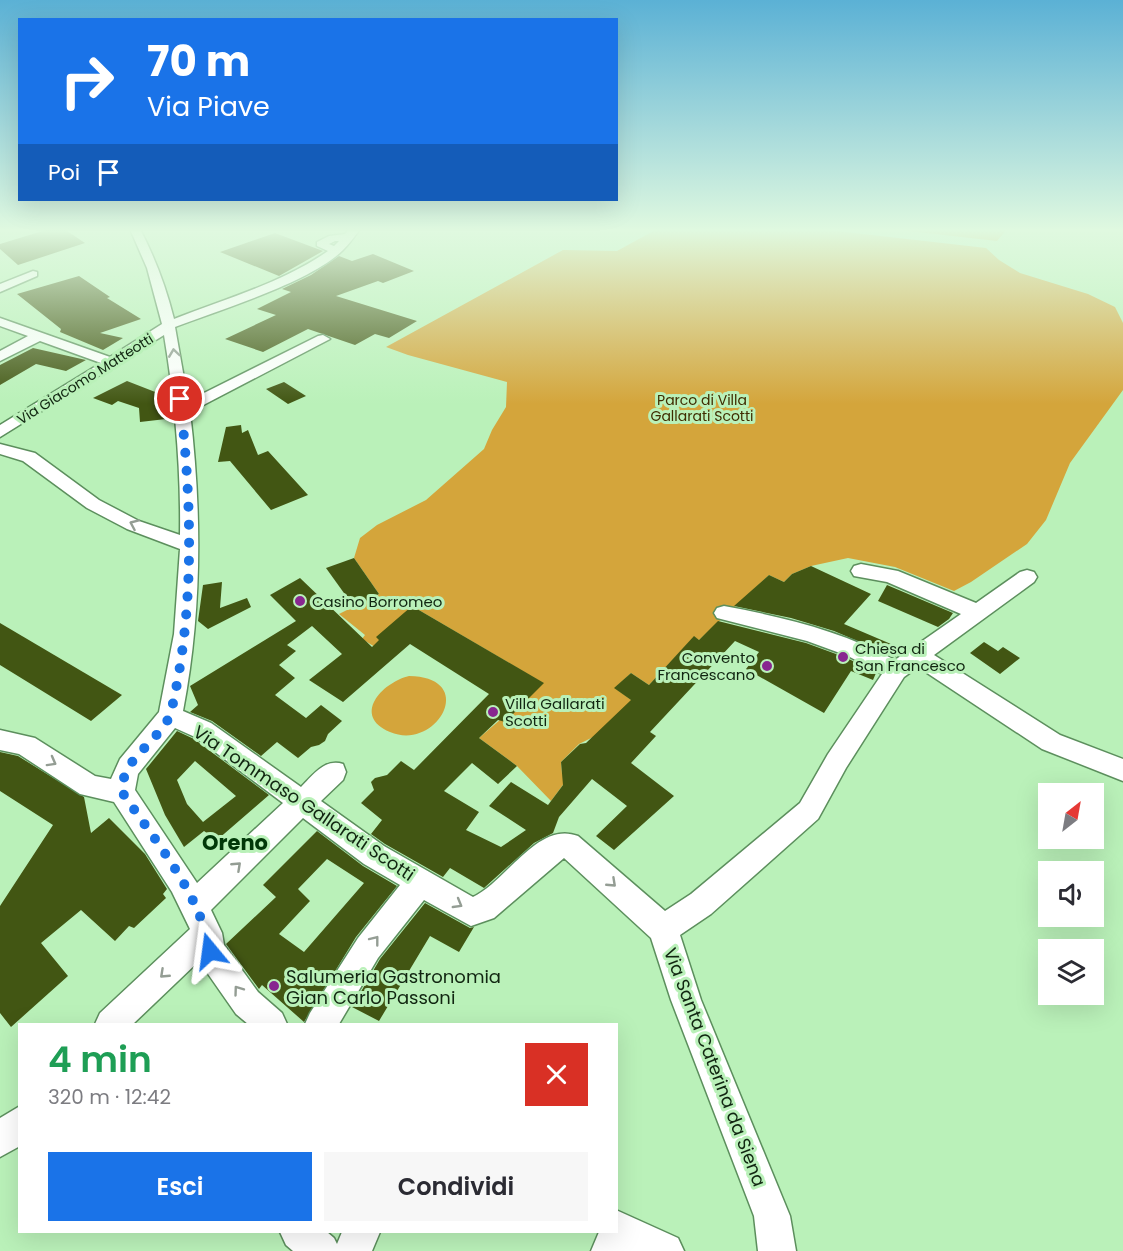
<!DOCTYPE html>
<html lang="it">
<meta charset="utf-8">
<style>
:root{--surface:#fff;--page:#f7f7f7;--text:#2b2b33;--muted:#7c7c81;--accent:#1a73e8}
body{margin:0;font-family:Poppins,sans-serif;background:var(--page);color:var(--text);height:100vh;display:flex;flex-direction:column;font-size:22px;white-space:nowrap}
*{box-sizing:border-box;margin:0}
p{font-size:20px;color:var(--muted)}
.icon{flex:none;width:33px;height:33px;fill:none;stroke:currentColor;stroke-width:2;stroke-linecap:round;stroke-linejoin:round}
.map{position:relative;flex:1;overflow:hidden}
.details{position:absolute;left:18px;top:1023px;width:600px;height:210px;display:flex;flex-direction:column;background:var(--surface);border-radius:0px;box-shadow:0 6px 24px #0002}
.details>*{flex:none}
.top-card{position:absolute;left:18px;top:18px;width:600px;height:183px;border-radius:0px;box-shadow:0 6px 24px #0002;background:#1a73e8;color:#fff;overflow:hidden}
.needle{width:39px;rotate:31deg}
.tools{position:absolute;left:1038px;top:783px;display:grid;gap:12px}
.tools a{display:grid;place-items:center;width:66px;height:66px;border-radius:0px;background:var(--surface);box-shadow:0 6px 24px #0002;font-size:30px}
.pin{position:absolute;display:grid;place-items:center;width:51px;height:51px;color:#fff;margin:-26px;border:3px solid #fff;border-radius:50%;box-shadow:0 2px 6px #0007}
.me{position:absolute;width:66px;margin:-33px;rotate:344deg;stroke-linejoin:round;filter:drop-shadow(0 0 4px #0008)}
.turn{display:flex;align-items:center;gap:21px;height:126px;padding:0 30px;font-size:27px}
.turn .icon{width:78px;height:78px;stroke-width:2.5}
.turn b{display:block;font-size:42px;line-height:51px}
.then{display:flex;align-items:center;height:57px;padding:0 30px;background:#0003;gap:12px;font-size:22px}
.round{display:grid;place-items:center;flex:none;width:63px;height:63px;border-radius:0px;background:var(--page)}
.head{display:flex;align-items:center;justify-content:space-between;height:102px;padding:0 30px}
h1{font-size:36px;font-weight:600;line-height:45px;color:#1e9e55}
.cta{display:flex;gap:12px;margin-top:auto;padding:12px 30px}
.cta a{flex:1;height:69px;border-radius:0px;background:var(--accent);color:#fff;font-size:24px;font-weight:600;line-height:69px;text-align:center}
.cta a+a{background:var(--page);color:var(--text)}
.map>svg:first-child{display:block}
.green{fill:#d4a53b}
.building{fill:#425613;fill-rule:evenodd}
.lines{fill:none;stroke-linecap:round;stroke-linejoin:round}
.minor-casing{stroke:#5c8f5d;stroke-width:3}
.minor{fill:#fff;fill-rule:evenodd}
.oneway{stroke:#949d94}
.route{stroke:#1a73e8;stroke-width:10;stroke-dasharray:0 18}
.poi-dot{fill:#882790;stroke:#baf1b9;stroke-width:2}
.labels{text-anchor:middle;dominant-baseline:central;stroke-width:6;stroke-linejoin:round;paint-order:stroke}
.far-street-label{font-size:14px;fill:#112611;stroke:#baf1b9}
.far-park-label{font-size:14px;fill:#3f2c00;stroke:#baf1b9}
.poi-label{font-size:15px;fill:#112611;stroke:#baf1b9;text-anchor:start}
.near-street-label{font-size:18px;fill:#112611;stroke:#baf1b9}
.near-poi-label{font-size:18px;fill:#112611;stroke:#baf1b9;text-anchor:start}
.near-quarter-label{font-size:21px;font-weight:bold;fill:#013808;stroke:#baf1b9}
</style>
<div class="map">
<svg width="1123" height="1251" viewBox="0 0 1123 1251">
<rect width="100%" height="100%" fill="#baf1b9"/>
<!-- green -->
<g class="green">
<polygon points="657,229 819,229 986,248 999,260 1020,273 1088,294 1115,307 1123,323 1123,390 1070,463 1046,520 1027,544 971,582 954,591 895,567 848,558 811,566 792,574 784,582 769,575 699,640 694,637 649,685 631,673 615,688 646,711 579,744 561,762 562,774 568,778 551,801 517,766 479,738 543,683 412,606 388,655 362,639 365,635 339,614 379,594 354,558 360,538 377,525 426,500 484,449 492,430 506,407 507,382 408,355 386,347 563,250 617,251"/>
<polygon points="891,229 1007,229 997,241"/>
<path d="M409,676C479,677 437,752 390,732C352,716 381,683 409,676Z"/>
</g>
<!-- building -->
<g class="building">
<polygon points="49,229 64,229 85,243 18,265 0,249 0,244"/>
<polygon points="275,233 323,251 279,276 220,252"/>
<polygon points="373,254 414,271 383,283 378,281 336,296 417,321 389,338 375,334 355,345 308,329 263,352 225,339 276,315 257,309 291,292 282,289 311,275 339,256 352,261"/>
<polygon points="79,276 110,297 107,298 141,319 100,333 123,338 103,350 60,332 61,329 17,294"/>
<polygon points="33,348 86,360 66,371 36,364 0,385 0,365"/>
<polygon points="127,381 168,397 166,419 140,422 139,408 118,401 112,405 93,398"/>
<polygon points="284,382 306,396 288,404 266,389"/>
<polygon points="241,425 242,433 248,430 258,455 268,451 308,495 271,510 230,461 218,462 226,427"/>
<polygon points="354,558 379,594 354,607 326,568"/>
<polygon points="811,566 871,594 844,624 905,650 895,657 834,631 791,618 734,606 769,575 784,582 792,574"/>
<polygon points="300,578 372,647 379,640 376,637 412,606 544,683 505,722 498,720 479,738 517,766 498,784 472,763 444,791 479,812 466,830 501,847 526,830 489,806 511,782 548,805 563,785 561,762 580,744 586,743 631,700 614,688 631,673 649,685 694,636 699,640 718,621 806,643 847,658 876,673 873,680 851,671 824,713 746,669 759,652 735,641 650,732 656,736 631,763 674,796 614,850 596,836 627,806 592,779 559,817 553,833 534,843 484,888 450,868 443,877 385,844 371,834 382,820 361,803 374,790 371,782 375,778 387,775 401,761 414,770 489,694 410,644 343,702 309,680 342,654 312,626 287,645 296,651 279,665 295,678 275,695 306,718 321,705 342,721 328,734 325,741 319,745 311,747 298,758 277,742 261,756 212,721 190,712 198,705 190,686 296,621 270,595"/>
<polygon points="222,582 220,608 247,598 251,607 208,629 198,621 203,585"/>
<polygon points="887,585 953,613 949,619 938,627 878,601"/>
<polygon points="0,623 122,695 91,721 0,665"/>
<polygon points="984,642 998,651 1003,647 1020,658 1000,674 970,653"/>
<path d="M177,731L194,739L269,795L217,840L204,831L184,847L165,815L146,769ZM195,761L236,796L203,822L187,804L177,780Z"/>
<polygon points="0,752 18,756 84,797 91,833 109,818 145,854 167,889 163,894 166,898 134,928 129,926 115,941 81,910 41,943 68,976 11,1027 0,1013 0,906 53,825 0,791"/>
<path d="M317,831L363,866L397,886L356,937L304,1022L262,985L259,989L226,944L276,897L263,885ZM327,859L364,883L304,952L279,934L310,901L298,889Z"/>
<polygon points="425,903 470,928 474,927 459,952 430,936 379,1021 352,1007 380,959"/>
</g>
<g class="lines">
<!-- minor casing -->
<g class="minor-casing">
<g id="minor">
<path d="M130,229H140C155,258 166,287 174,319C225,299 282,283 328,251L317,246V242L329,236L345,234L349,229H360C355,236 349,244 343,250C311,282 220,310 175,327L188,401L318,336L323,335L330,339L190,412C202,513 202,612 183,711L211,723L301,787C313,775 325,758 343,764L346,772L343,780L321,801L384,846L473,897C506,882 538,820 578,836L665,911L691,894L800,803L828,754L882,674L848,656L807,641L717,618L714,613L717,608L724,606C783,617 842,631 895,660L961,614L887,582L854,576L851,571L854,566L861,564L898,571L976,603L1020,572L1027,570L1034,572L1037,577L1034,582L934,655L1060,735L1123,759V781L1042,749L918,667L904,677L846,768L818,819L711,914L680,935L701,1000L790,1216L796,1251H758L754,1216L671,1000L651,938L564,858L494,918L471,926L424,900L378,958L339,1024H305L310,1013L358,938L400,885L364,864L303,818L211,910L222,933L224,945L258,992L282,1013L287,1024H248L236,1014L199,961L133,1024H95L100,1013L190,929L172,892L114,802L80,794L19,754L0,750V730L35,738L95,776L111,779L120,759L159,712L174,634L180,549L127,529L87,508L23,461L0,454V444L35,453L99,500L139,521L180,535C181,468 175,401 164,335L0,437V425L101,363L40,341L0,361V351L28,336L0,326V318L110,357L162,324L147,268ZM335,241H339L334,246L329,244ZM175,728L195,737L283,803L197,883L135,790L138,774Z"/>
<polygon points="33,271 37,272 37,276 0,292 0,284"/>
<polygon points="20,1106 20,1146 0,1157 0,1118"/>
<polygon points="616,1210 678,1238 684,1251 591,1251 599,1232 616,1232"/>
<polygon points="280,1232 327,1232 334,1238 337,1244 342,1232 380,1232 372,1251 293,1251 286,1245"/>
</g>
</g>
<!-- minor -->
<use href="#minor" class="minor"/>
</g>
<!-- one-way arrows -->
<defs><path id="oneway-chevron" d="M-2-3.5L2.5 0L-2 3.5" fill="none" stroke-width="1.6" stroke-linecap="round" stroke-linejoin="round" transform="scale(1.5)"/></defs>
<g class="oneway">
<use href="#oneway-chevron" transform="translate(174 353) rotate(-98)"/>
<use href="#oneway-chevron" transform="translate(134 524) rotate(-156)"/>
<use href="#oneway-chevron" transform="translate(52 762) rotate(29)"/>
<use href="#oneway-chevron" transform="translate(237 866) rotate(-43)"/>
<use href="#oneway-chevron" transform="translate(612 883) rotate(43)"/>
<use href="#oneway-chevron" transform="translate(458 904) rotate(30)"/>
<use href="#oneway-chevron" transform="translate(375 940) rotate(-52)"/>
<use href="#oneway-chevron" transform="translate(164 974) rotate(137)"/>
<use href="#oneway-chevron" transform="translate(238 990) rotate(-126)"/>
</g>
<!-- sky -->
<linearGradient id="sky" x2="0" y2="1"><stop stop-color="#5bb1d5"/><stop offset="0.57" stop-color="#e0f9e0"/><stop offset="1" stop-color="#e0f9e0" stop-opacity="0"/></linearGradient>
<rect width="1123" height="404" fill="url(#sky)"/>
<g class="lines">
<!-- route -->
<path class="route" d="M180,399C192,503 195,610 171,712C166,732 132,755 125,774C123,780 123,787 122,792C155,841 200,893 210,951"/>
</g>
<!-- markers -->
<g class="poi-dot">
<circle cx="300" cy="601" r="6"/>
<circle cx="843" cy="657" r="6"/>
<circle cx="767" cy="666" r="6"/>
<circle cx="493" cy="712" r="6"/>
<circle cx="274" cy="986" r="6"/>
</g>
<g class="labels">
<!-- far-street labels -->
<g class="far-street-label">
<text transform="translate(85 379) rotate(-32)">Via Giacomo Matteotti</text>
</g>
<!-- far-park labels -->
<g class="far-park-label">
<text x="702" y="400">Parco di Villa<tspan x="702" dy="16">Gallarati Scotti</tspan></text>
</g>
<!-- poi labels -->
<g class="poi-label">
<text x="312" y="601">Casino Borromeo</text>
<text x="855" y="648">Chiesa di<tspan x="855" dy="17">San Francesco</tspan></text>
<text x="755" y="657" text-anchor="end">Convento<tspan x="755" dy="17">Francescano</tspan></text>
<text x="505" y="703">Villa Gallarati<tspan x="505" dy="17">Scotti</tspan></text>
</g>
<!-- near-street labels -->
<g class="near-street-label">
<text transform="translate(304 803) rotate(34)">Via Tommaso Gallarati Scotti</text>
<text transform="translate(715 1067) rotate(69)">Via Santa Caterina da Siena</text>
</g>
<!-- near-poi labels -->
<g class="near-poi-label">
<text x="286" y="976">Salumeria Gastronomia<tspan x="286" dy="21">Gian Carlo Passoni</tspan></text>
</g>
<!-- near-quarter labels -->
<g class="near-quarter-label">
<text x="235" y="842">Oreno</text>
</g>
</g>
</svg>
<div class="tools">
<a><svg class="needle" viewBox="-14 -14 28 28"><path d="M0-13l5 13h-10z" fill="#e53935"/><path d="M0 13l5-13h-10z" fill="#7c7c81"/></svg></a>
<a><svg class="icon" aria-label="sound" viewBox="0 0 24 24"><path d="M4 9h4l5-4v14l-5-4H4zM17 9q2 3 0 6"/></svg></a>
<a><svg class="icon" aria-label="layers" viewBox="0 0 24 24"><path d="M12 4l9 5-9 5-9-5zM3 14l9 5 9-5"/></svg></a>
</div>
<div class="pin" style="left:180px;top:399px;background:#d93025"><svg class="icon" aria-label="arrive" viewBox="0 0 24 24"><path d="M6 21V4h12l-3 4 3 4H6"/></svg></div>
<svg class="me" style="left:210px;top:951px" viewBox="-20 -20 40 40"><path d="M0-17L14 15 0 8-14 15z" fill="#1a73e8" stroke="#fff" stroke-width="4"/></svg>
<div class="top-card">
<div class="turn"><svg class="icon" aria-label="right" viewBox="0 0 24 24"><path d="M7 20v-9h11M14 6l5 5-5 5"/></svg><div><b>70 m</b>Via Piave</div></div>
<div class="then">Poi<svg class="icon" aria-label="arrive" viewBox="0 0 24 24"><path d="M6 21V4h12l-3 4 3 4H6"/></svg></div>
</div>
<section class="details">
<div class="head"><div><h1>4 min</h1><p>320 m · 12:42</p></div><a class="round" style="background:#d93025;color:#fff"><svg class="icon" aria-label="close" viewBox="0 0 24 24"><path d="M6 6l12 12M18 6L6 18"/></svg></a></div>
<div class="cta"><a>Esci</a><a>Condividi</a></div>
</section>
</div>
